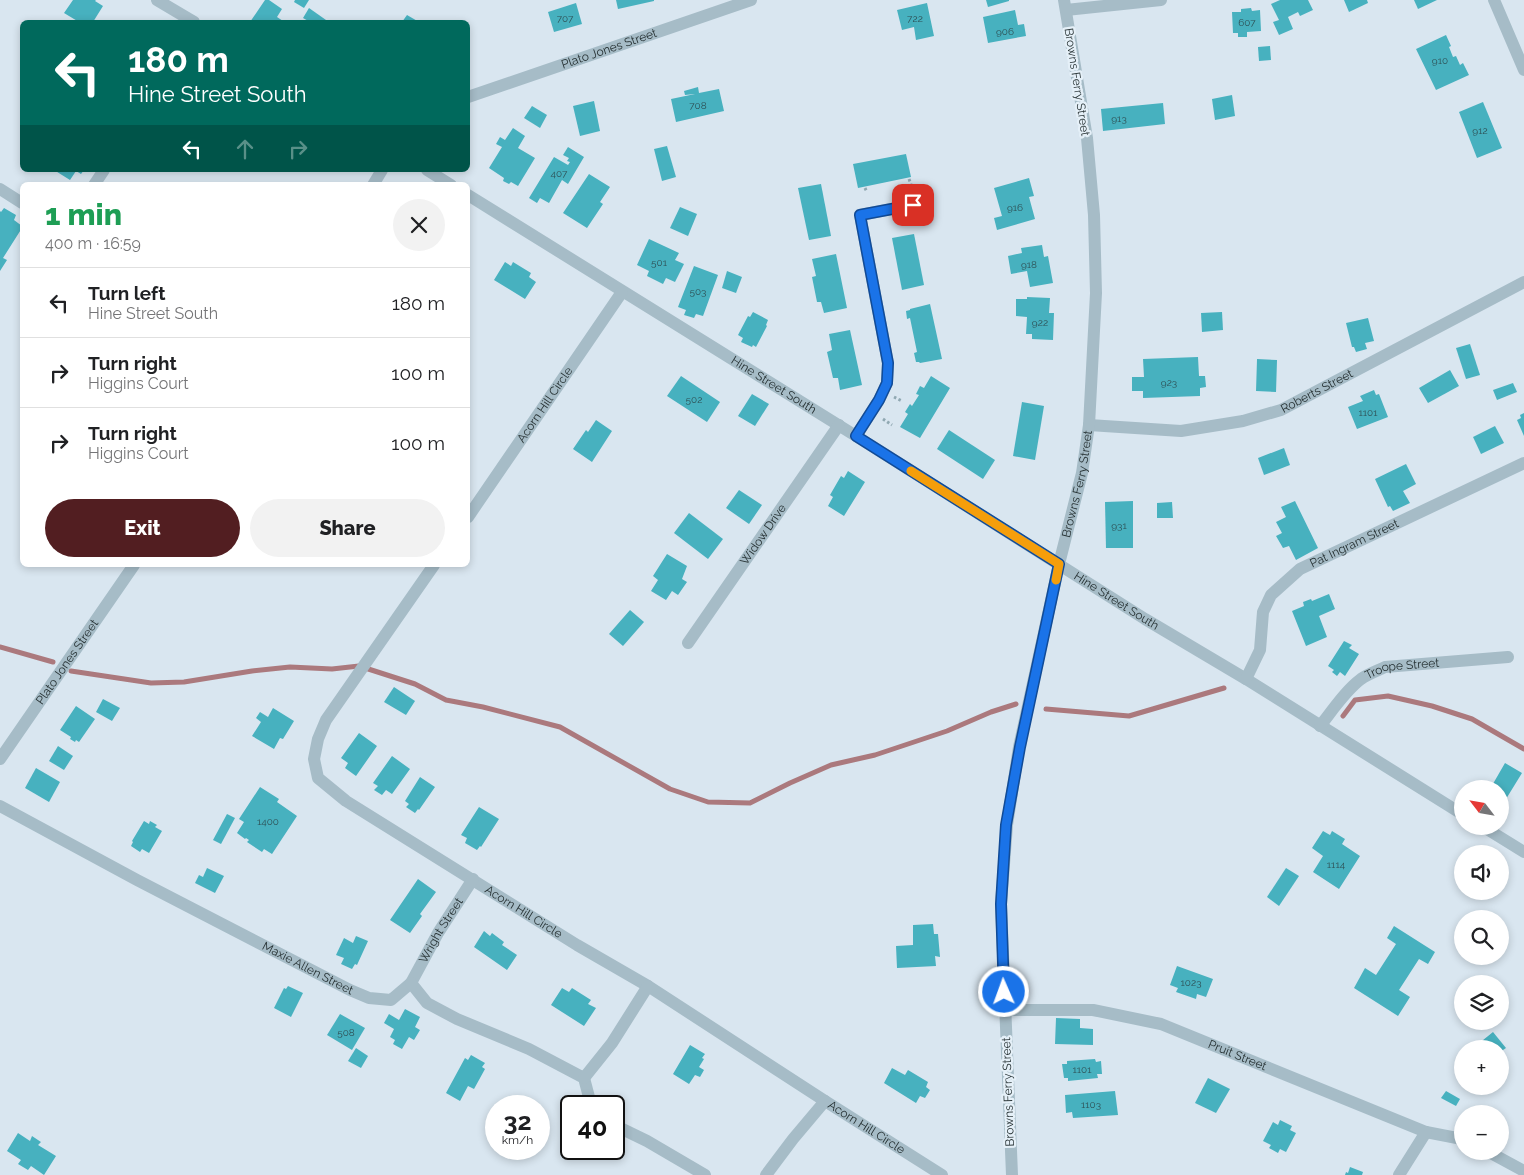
<!DOCTYPE html>
<meta charset="utf-8">
<style>
:root{--surface:#fff;--page:#f2f2f2;--text:#202124;--muted:#757577;--line:#e0e0e0;--accent:#521e21}
body{margin:0;font-family:Raleway,sans-serif;background:var(--page);color:var(--text);height:100vh;display:flex;flex-direction:column;font-size:19px;white-space:nowrap}
*{box-sizing:border-box;margin:0}
p{font-size:16px;color:var(--muted)}
.icon{flex:none;width:28px;height:28px;fill:none;stroke:currentColor;stroke-width:2;stroke-linecap:round;stroke-linejoin:round}
.map{position:relative;flex:1;overflow:hidden}
.drawer{position:absolute;left:20px;top:182px;width:450px;height:385px;display:flex;flex-direction:column;background:var(--surface);border-radius:8px;box-shadow:0 2px 8px #0003}
.drawer>*{flex:none}
.top-card{position:absolute;left:20px;top:20px;width:450px;height:152px;border-radius:8px;box-shadow:0 2px 8px #0003;background:#00695c;color:#fff;overflow:hidden}
.needle{width:32px;rotate:301deg}
.controls{position:absolute;left:1454px;top:780px;display:grid;gap:10px}
.controls a{display:grid;place-items:center;width:55px;height:55px;border-radius:50%;background:var(--surface);box-shadow:0 2px 8px #0003;font-size:25px}
.speed{position:absolute;left:485px;top:1095px;display:flex;gap:10px;font-size:25px;font-weight:700;text-align:center}
.speed>*{display:grid;place-content:center;width:65px;height:65px;border-radius:50%;background:var(--surface);box-shadow:0 2px 8px #0003;line-height:1}
.speed small{font-size:12px;font-weight:400}
.speed .limit{border:2px solid #111;border-radius:8px;background:#fff;color:#111}
.pin{position:absolute;display:grid;place-items:center;width:42px;height:42px;color:#fff;margin:-21px;border-radius:10px;box-shadow:0 2px 8px #0006}
.me{position:absolute;width:55px;margin:-28px;rotate:358deg;stroke-linejoin:round;filter:drop-shadow(0 0 4px #0008)}
.turn{display:flex;align-items:center;gap:18px;height:105px;padding:0 25px;font-size:22px}
.turn .icon{width:65px;height:65px;stroke-width:2.5}
.turn b{display:block;font-size:35px;line-height:42px}
.lanes{display:flex;align-items:center;height:48px;padding:0 25px;background:#0003;justify-content:center;gap:25px;direction:ltr}
.lanes .off{opacity:.35}
.round{display:grid;place-items:center;flex:none;width:52px;height:52px;border-radius:26px;background:var(--page)}
.summary{display:flex;align-items:center;justify-content:space-between;height:85px;padding:0 25px}
h1{font-size:30px;font-weight:800;line-height:38px;color:#1e9e55}
.cta{display:flex;gap:10px;margin-top:auto;padding:10px 25px}
.cta a{flex:1;height:58px;border-radius:30px;background:var(--accent);color:#fff;font-size:20px;font-weight:800;line-height:58px;text-align:center}
.cta a+a{background:var(--page);color:var(--text)}
ul{padding:0;list-style:none}
li{display:flex;align-items:center;gap:15px;height:70px;padding:0 25px;border-top:1px solid var(--line)}
li div{flex:1}
li b{display:block;font-size:19px}
li em{font-style:normal}
.map>svg:first-child{display:block}
.lines{fill:none;stroke-linecap:round;stroke-linejoin:round}
.stream{stroke:#ab797d;stroke-width:5}
.building{fill:#47b1bf}
.path{stroke:#90a8b2;stroke-width:3;stroke-dasharray:2.5 2.5;stroke-linecap:butt}
.minor{stroke:#a6bcc7;stroke-width:12}
.route-casing{stroke:#114b97;stroke-width:12}
.route{stroke:#1a73e8;stroke-width:9}
.slow{stroke:#f59e0b;stroke-width:9}
.labels{text-anchor:middle;dominant-baseline:central;stroke-width:4.5;stroke-linejoin:round;paint-order:stroke}
.number-label{font-size:10px;fill:#2e5156}
.street-label{font-size:12px;fill:#263133;stroke:#e5f0f8}
</style>
<div class="map">
<svg width="1524" height="1175" viewBox="0 0 1524 1175">
<rect width="100%" height="100%" fill="#d9e6f0"/>
<g class="lines">
<!-- stream -->
<g class="stream">
<polyline points="0,647 53,662"/>
<polyline points="71,671 151,683 184,682 252,671 290,667 332,669 359,666 415,684 446,700 483,707 560,727 670,789 708,802 750,803 790,783 831,765 875,755 947,731 991,712 1016,704"/>
<polyline points="1046,709 1129,716 1224,688"/>
<polyline points="1343,716 1355,700 1388,696 1432,706 1472,719 1524,749"/>
</g>
</g>
<!-- building -->
<g class="building">
<polygon points="73,0 96,0 95,1 103,6 93,22 79,22 64,13"/>
<polygon points="265,0 269,0 282,9 277,17 283,21 283,22 250,22"/>
<polygon points="295,0 309,0 304,8 294,2"/>
<polygon points="616,0 654,0 654,1 618,9"/>
<polygon points="986,0 1009,0 1009,1 988,7"/>
<polygon points="1280,0 1308,0 1313,10 1300,16 1298,12 1288,17 1293,29 1279,35 1273,22 1279,20 1271,4"/>
<polygon points="1344,0 1367,0 1368,3 1349,12"/>
<polygon points="1414,0 1437,0 1418,9"/>
<polygon points="576,3 582,24 554,32 548,12"/>
<polygon points="927,3 934,36 916,40 914,27 902,30 897,10"/>
<polygon points="309,8 326,20 324,22 310,22 303,18"/>
<polygon points="1251,8 1252,11 1260,10 1261,31 1247,32 1247,37 1238,37 1238,33 1233,33 1232,12 1241,12 1241,9"/>
<polygon points="1015,10 1018,25 1024,24 1026,36 988,43 983,17"/>
<polygon points="407,15 419,22 402,22"/>
<polygon points="1446,35 1451,46 1449,47 1453,57 1456,56 1460,65 1463,63 1469,75 1436,90 1416,49"/>
<polygon points="1270,46 1271,60 1259,61 1258,47"/>
<polygon points="698,87 699,93 719,89 724,111 676,122 671,99 695,94 685,95 684,91"/>
<polygon points="1232,95 1235,116 1215,120 1212,99"/>
<polygon points="594,101 600,131 580,136 573,106"/>
<polygon points="1483,102 1502,148 1477,158 1459,112"/>
<polygon points="1163,103 1165,124 1103,131 1101,109"/>
<polygon points="532,106 547,115 540,128 524,118"/>
<polygon points="513,128 525,136 518,148 535,158 518,186 511,182 509,184 503,181 504,178 489,168 502,147 496,144 500,137 505,140"/>
<polygon points="667,146 676,177 662,181 654,149"/>
<polygon points="568,147 584,157 568,184 562,180 549,203 540,198 537,203 529,198 554,157 568,165 570,162 567,161 569,158 563,155"/>
<polygon points="906,154 911,177 858,188 853,164"/>
<polygon points="54,170 84,170 81,174 76,171 70,180"/>
<polygon points="589,174 610,187 600,202 603,204 587,228 563,213"/>
<polygon points="1029,178 1034,196 1029,197 1035,219 997,230 994,218 1002,216 994,188"/>
<polygon points="821,184 831,236 809,240 798,188"/>
<polygon points="680,207 697,214 688,236 670,228"/>
<polygon points="4,208 16,215 14,220 22,226 22,228 3,258 7,260 0,271 0,211 1,212"/>
<polygon points="914,234 924,285 902,290 892,238"/>
<polygon points="649,239 679,253 675,260 684,264 675,282 666,278 663,284 647,276 649,271 637,265"/>
<polygon points="1042,245 1044,257 1048,256 1053,283 1030,287 1027,271 1011,274 1008,256 1022,253 1021,248"/>
<polygon points="836,254 847,308 824,313 821,302 817,302 812,277 816,276 812,259"/>
<polygon points="505,262 511,266 513,262 531,273 529,277 536,282 525,299 494,280"/>
<polygon points="694,266 718,275 703,316 696,314 694,318 684,315 686,310 678,307"/>
<polygon points="727,271 742,277 736,293 722,288"/>
<polygon points="1027,297 1050,298 1049,313 1054,313 1053,340 1032,339 1032,334 1026,334 1027,317 1016,316 1016,299 1027,299"/>
<polygon points="930,304 942,359 920,363 919,362 916,362 914,353 917,352 910,318 907,319 906,311 910,310 910,309"/>
<polygon points="753,312 768,320 766,325 767,326 756,347 753,345 752,347 741,342 743,338 738,335 748,316 750,317"/>
<polygon points="1222,312 1223,330 1202,332 1201,313"/>
<polygon points="1368,318 1374,341 1365,343 1367,349 1356,352 1354,347 1352,347 1346,323"/>
<polygon points="850,330 862,385 840,390 838,378 833,378 827,352 832,350 829,334"/>
<polygon points="1470,344 1480,375 1466,379 1456,348"/>
<polygon points="1198,357 1199,376 1205,376 1206,387 1200,388 1200,396 1143,398 1143,391 1132,391 1132,377 1144,377 1143,359"/>
<polygon points="1257,359 1277,360 1276,392 1256,391"/>
<polygon points="1450,370 1459,386 1428,403 1419,388"/>
<polygon points="681,376 720,402 707,422 667,396"/>
<polygon points="931,376 950,388 920,438 900,427 908,414 905,412 910,404 912,406 919,395 916,394 920,386 924,388"/>
<polygon points="1513,383 1517,392 1497,400 1493,390"/>
<polygon points="1374,390 1376,395 1379,394 1388,417 1357,429 1348,407 1363,401 1360,396"/>
<polygon points="752,394 769,404 755,426 738,416"/>
<polygon points="1022,402 1044,406 1035,460 1013,456"/>
<polygon points="1524,413 1524,436 1517,420 1521,418 1520,415"/>
<polygon points="596,420 612,431 592,462 573,449 586,430 588,432"/>
<polygon points="1495,426 1504,443 1481,454 1473,437"/>
<polygon points="949,430 995,460 983,479 937,449"/>
<polygon points="1284,448 1290,465 1264,475 1258,458"/>
<polygon points="1406,464 1416,484 1403,491 1410,503 1393,511 1390,506 1388,507 1375,479"/>
<polygon points="848,471 865,482 844,516 828,506 833,497 830,495 841,476 844,478"/>
<polygon points="739,490 762,505 749,524 726,508"/>
<polygon points="1133,501 1133,548 1106,548 1105,502"/>
<polygon points="1295,501 1318,548 1296,560 1289,546 1283,548 1276,536 1282,533 1276,522 1286,517 1281,507"/>
<polygon points="1172,502 1173,518 1157,518 1157,503"/>
<polygon points="689,513 723,539 708,559 674,533"/>
<polygon points="667,554 687,566 682,579 687,582 678,595 672,591 666,600 651,591 658,580 653,576"/>
<polygon points="1329,594 1335,609 1319,616 1327,637 1306,646 1292,611 1304,606 1303,602 1311,599 1312,601"/>
<polygon points="630,610 644,622 623,646 609,634"/>
<polygon points="1344,641 1352,645 1349,648 1359,654 1345,676 1340,672 1337,676 1332,672 1334,670 1328,666"/>
<polygon points="394,687 415,701 406,715 384,702"/>
<polygon points="103,699 120,708 112,721 96,712"/>
<polygon points="76,706 95,719 79,742 76,740 75,742 70,739 71,737 60,730"/>
<polygon points="273,708 294,721 283,739 280,738 274,749 252,736 261,722 256,718 260,712 268,717"/>
<polygon points="359,733 377,746 356,776 345,768 348,763 341,758"/>
<polygon points="58,746 73,756 64,770 49,761"/>
<polygon points="392,756 410,769 392,794 386,790 382,795 374,790 378,786 373,783"/>
<polygon points="1505,763 1522,773 1506,799 1500,795 1500,789 1490,789"/>
<polygon points="36,768 60,782 49,802 25,788"/>
<polygon points="420,777 435,787 419,810 418,809 415,813 406,807 409,804 405,801"/>
<polygon points="260,787 279,799 277,802 297,816 272,854 264,849 262,852 247,842 249,840 246,838 245,839 237,833 244,822 239,819"/>
<polygon points="479,807 499,819 481,847 480,846 477,850 465,843 467,838 461,835"/>
<polygon points="227,814 235,818 221,844 213,840"/>
<polygon points="144,821 149,824 150,821 157,825 155,827 162,831 149,853 142,849 140,852 131,846 133,842 132,841"/>
<polygon points="1323,831 1330,835 1332,831 1345,839 1342,844 1360,856 1339,889 1313,872 1323,856 1312,848"/>
<polygon points="207,868 224,876 215,893 195,883 199,875 203,877"/>
<polygon points="1286,868 1299,876 1279,906 1267,897"/>
<polygon points="418,879 436,892 420,914 422,916 410,933 390,920"/>
<polygon points="933,924 934,934 938,934 940,957 935,956 936,966 897,968 896,946 913,945 913,925"/>
<polygon points="1394,926 1435,952 1428,964 1419,959 1399,990 1410,997 1398,1016 1354,988 1365,968 1376,975 1396,944 1387,938"/>
<polygon points="484,931 490,936 492,933 504,942 502,945 517,955 507,970 474,947"/>
<polygon points="356,936 368,941 357,965 355,964 352,969 341,964 344,958 336,955 344,938 353,943"/>
<polygon points="1177,966 1213,979 1206,997 1197,994 1196,999 1176,992 1178,988 1170,985"/>
<polygon points="288,986 303,993 291,1017 274,1008 284,988 286,989"/>
<polygon points="562,988 569,992 572,988 591,1000 588,1004 596,1008 584,1026 551,1005"/>
<polygon points="405,1009 420,1017 415,1027 420,1030 414,1040 409,1037 402,1049 393,1044 395,1040 390,1037 394,1029 384,1023 389,1014 399,1020"/>
<polygon points="340,1014 365,1028 352,1050 327,1035"/>
<polygon points="1056,1018 1080,1019 1080,1028 1093,1029 1093,1045 1055,1044"/>
<polygon points="1493,1032 1506,1048 1500,1052 1500,1049 1472,1049"/>
<polygon points="690,1045 705,1054 702,1058 704,1059 699,1067 704,1070 700,1077 695,1075 689,1084 673,1074"/>
<polygon points="356,1048 368,1056 361,1068 348,1061"/>
<polygon points="471,1055 485,1063 482,1067 485,1069 474,1089 468,1086 460,1101 446,1093 465,1058 468,1060"/>
<polygon points="1462,1056 1462,1067 1457,1060"/>
<polygon points="1095,1059 1096,1062 1101,1061 1102,1074 1097,1074 1098,1078 1068,1081 1068,1078 1064,1078 1062,1064 1067,1064 1067,1061"/>
<polygon points="892,1068 905,1075 908,1070 928,1082 926,1087 930,1090 925,1098 920,1096 916,1103 884,1083"/>
<polygon points="1208,1078 1230,1089 1216,1113 1195,1103"/>
<polygon points="1115,1091 1118,1115 1073,1118 1072,1112 1066,1113 1065,1095"/>
<polygon points="1446,1091 1460,1099 1456,1106 1441,1098"/>
<polygon points="1280,1120 1292,1126 1290,1130 1296,1133 1286,1152 1280,1149 1278,1153 1269,1148 1271,1145 1263,1141 1273,1122 1278,1125"/>
<polygon points="18,1133 30,1141 32,1136 41,1142 38,1145 56,1156 44,1175 31,1166 28,1170 18,1164 21,1160 7,1151"/>
<polygon points="1350,1167 1363,1172 1362,1175 1345,1175 1346,1172 1348,1173"/>
</g>
<g class="lines">
<!-- path -->
<g class="path">
<polyline points="909,179 911,184"/>
<polyline points="865,188 867,192"/>
<polyline points="894,397 902,401"/>
<polyline points="883,419 892,425"/>
</g>
<!-- minor -->
<g class="minor">
<polyline points="157,0 194,22"/>
<polyline points="1494,0 1524,70"/>
<polyline points="1066,10 1161,0"/>
<path id="s1" d="M468,97L751,0"/>
<polyline points="427,170 451,185"/>
<polyline points="94,185 104,170"/>
<polyline points="373,185 382,170"/>
<polyline points="0,189 22,203"/>
<path id="s2" d="M468,195L856,436L1145,619L1246,679L1462,814"/>
<path id="s3" d="M1089,425L1181,431L1243,421L1281,410L1524,282"/>
<polyline points="856,436 879,400 887,383 888,363 860,215 918,204"/>
<path id="s4" d="M468,517L622,292"/>
<path id="s5" d="M434,565L326,720L318,739L314,759L318,778L346,801L577,945L648,986L825,1101L942,1175"/>
<path id="s6" d="M688,643L839,425"/>
<path id="s7" d="M1246,679L1260,650L1263,612L1271,595L1300,569L1524,463"/>
<path id="s8" d="M1320,726C1332,711 1345,691 1361,679C1368,674 1377,671 1385,667L1508,657"/>
<path id="s9" d="M0,759L134,565"/>
<path id="s10" d="M0,806L137,880L350,990L369,998L391,1000L411,983L438,933L473,879"/>
<polyline points="1482,826 1524,852"/>
<polyline points="411,983 427,1003 457,1019 529,1049 584,1078 590,1101 593,1106"/>
<path id="s11" d="M1005,1010H1093L1161,1024L1426,1132L1462,1139"/>
<polyline points="584,1078 612,1043 648,986"/>
<polyline points="614,1125 647,1141 705,1175"/>
<polyline points="1487,1151 1524,1171"/>
<polyline points="766,1175 793,1139 825,1101"/>
<path id="s12" d="M1012,1175L1001,904L1007,825L1019,747L1059,564L1082,473L1089,425L1096,293L1094,215L1087,138L1064,0"/>
<polyline points="1399,1175 1426,1132"/>
</g>
</g>
<g class="lines">
<!-- route casing -->
<g class="route-casing">
<polyline id="route" points="913,205 860,215 888,363 887,383 879,400 856,436 1059,564 1020,747 1006,825 1001,904 1004,992"/>
</g>
<!-- route -->
<use href="#route" class="route"/>
<!-- slow -->
<polyline class="slow" points="911,471 1059,564 1056,580"/>
</g>
<g class="labels">
<!-- number labels -->
<g class="number-label">
<text x="565" y="18">707</text>
<text x="915" y="18">722</text>
<text x="1247" y="22">607</text>
<text x="1005" y="31">906</text>
<text x="1440" y="60">910</text>
<text x="698" y="105">708</text>
<text x="1119" y="118">913</text>
<text x="1480" y="130">912</text>
<text x="559" y="173">407</text>
<text x="1015" y="207">916</text>
<text x="659" y="262">501</text>
<text x="1029" y="264">918</text>
<text x="698" y="291">503</text>
<text x="1040" y="322">922</text>
<text x="1169" y="382">923</text>
<text x="694" y="399">502</text>
<text x="1368" y="412">1101</text>
<text x="1119" y="525">931</text>
<text x="268" y="821">1400</text>
<text x="1336" y="864">1114</text>
<text x="1191" y="982">1023</text>
<text x="346" y="1032">508</text>
<text x="1082" y="1069">1101</text>
<text x="1091" y="1104">1103</text>
</g>
<!-- street labels -->
<g class="street-label">
<text stroke="none"><textPath href="#s1" startOffset="149">Plato Jones Street</textPath></text>
<text transform="translate(1077 82) rotate(81)">Browns Ferry Street</text>
<text stroke="none"><textPath href="#s2" startOffset="360">Hine Street South</textPath></text>
<text stroke="none"><textPath href="#s3" startOffset="235">Roberts Street</textPath></text>
<text stroke="none"><textPath href="#s4" startOffset="136">Acorn Hill Circle</textPath></text>
<text stroke="none"><textPath href="#s12" startOffset="699">Browns Ferry Street</textPath></text>
<text stroke="none"><textPath href="#s6" startOffset="132">Widow Drive</textPath></text>
<text stroke="none"><textPath href="#s7" startOffset="188">Pat Ingram Street</textPath></text>
<text stroke="none"><textPath href="#s2" startOffset="765">Hine Street South</textPath></text>
<text stroke="none"><textPath href="#s9" startOffset="118">Plato Jones Street</textPath></text>
<text stroke="none"><textPath href="#s8" startOffset="106">Troope Street</textPath></text>
<text stroke="none"><textPath href="#s5" startOffset="495">Acorn Hill Circle</textPath></text>
<text stroke="none"><textPath href="#s10" startOffset="525">Wright Street</textPath></text>
<text stroke="none"><textPath href="#s10" startOffset="348">Maxie Allen Street</textPath></text>
<text stroke="none"><textPath href="#s11" startOffset="240">Pruit Street</textPath></text>
<text transform="translate(1008 1092) rotate(-92)">Browns Ferry Street</text>
<text stroke="none"><textPath href="#s5" startOffset="900">Acorn Hill Circle</textPath></text>
</g>
</g>
</svg>
<div class="controls">
<a><svg class="needle" viewBox="-14 -14 28 28"><path d="M0-13l5 13h-10z" fill="#e53935"/><path d="M0 13l5-13h-10z" fill="#757577"/></svg></a>
<a><svg class="icon" aria-label="sound" viewBox="0 0 24 24"><path d="M4 9h4l5-4v14l-5-4H4zM17 9q2 3 0 6"/></svg></a>
<a><svg class="icon" aria-label="search" viewBox="0 0 24 24"><circle cx="10" cy="10" r="6"/><path d="M15 15l6 6"/></svg></a>
<a><svg class="icon" aria-label="layers" viewBox="0 0 24 24"><path d="M12 4l9 5-9 5-9-5zM3 14l9 5 9-5"/></svg></a>
<a>+</a>
<a>−</a>
</div>
<div class="speed"><div>32<small>km/h</small></div><div class="limit">40</div></div>
<div class="pin" style="left:913px;top:205px;background:#d93025"><svg class="icon" aria-label="arrive" viewBox="0 0 24 24"><path d="M6 21V4h12l-3 4 3 4H6"/></svg></div>
<svg class="me" style="left:1004px;top:992px" viewBox="-20 -20 40 40"><circle r="17" fill="#1a73e8" stroke="#fff" stroke-width="3"/><path d="M0-11L8 9 0 5-8 9z" fill="#fff"/></svg>
<div class="top-card">
<div class="turn"><svg class="icon" aria-label="left" viewBox="0 0 24 24"><path d="M17 20v-9H6M10 6l-5 5 5 5"/></svg><div><b>180 m</b>Hine Street South</div></div>
<div class="lanes"><svg class="icon" aria-label="left" viewBox="0 0 24 24"><path d="M17 20v-9H6M10 6l-5 5 5 5"/></svg><svg class="icon off" aria-label="ahead" viewBox="0 0 24 24"><path d="M12 20V5M6 11l6-6 6 6"/></svg><svg class="icon off" aria-label="right" viewBox="0 0 24 24"><path d="M7 20v-9h11M14 6l5 5-5 5"/></svg></div>
</div>
<section class="drawer">
<div class="summary"><div><h1>1 min</h1><p>400 m · 16:59</p></div><a class="round"><svg class="icon" aria-label="close" viewBox="0 0 24 24"><path d="M6 6l12 12M18 6L6 18"/></svg></a></div>
<ul>
<li><svg class="icon" aria-label="left" viewBox="0 0 24 24"><path d="M17 20v-9H6M10 6l-5 5 5 5"/></svg><div><b>Turn left</b><p>Hine Street South</p></div><em>180 m</em></li>
<li><svg class="icon" aria-label="right" viewBox="0 0 24 24"><path d="M7 20v-9h11M14 6l5 5-5 5"/></svg><div><b>Turn right</b><p>Higgins Court</p></div><em>100 m</em></li>
<li><svg class="icon" aria-label="right" viewBox="0 0 24 24"><path d="M7 20v-9h11M14 6l5 5-5 5"/></svg><div><b>Turn right</b><p>Higgins Court</p></div><em>100 m</em></li>
</ul>
<div class="cta"><a>Exit</a><a>Share</a></div>
</section>
</div>
